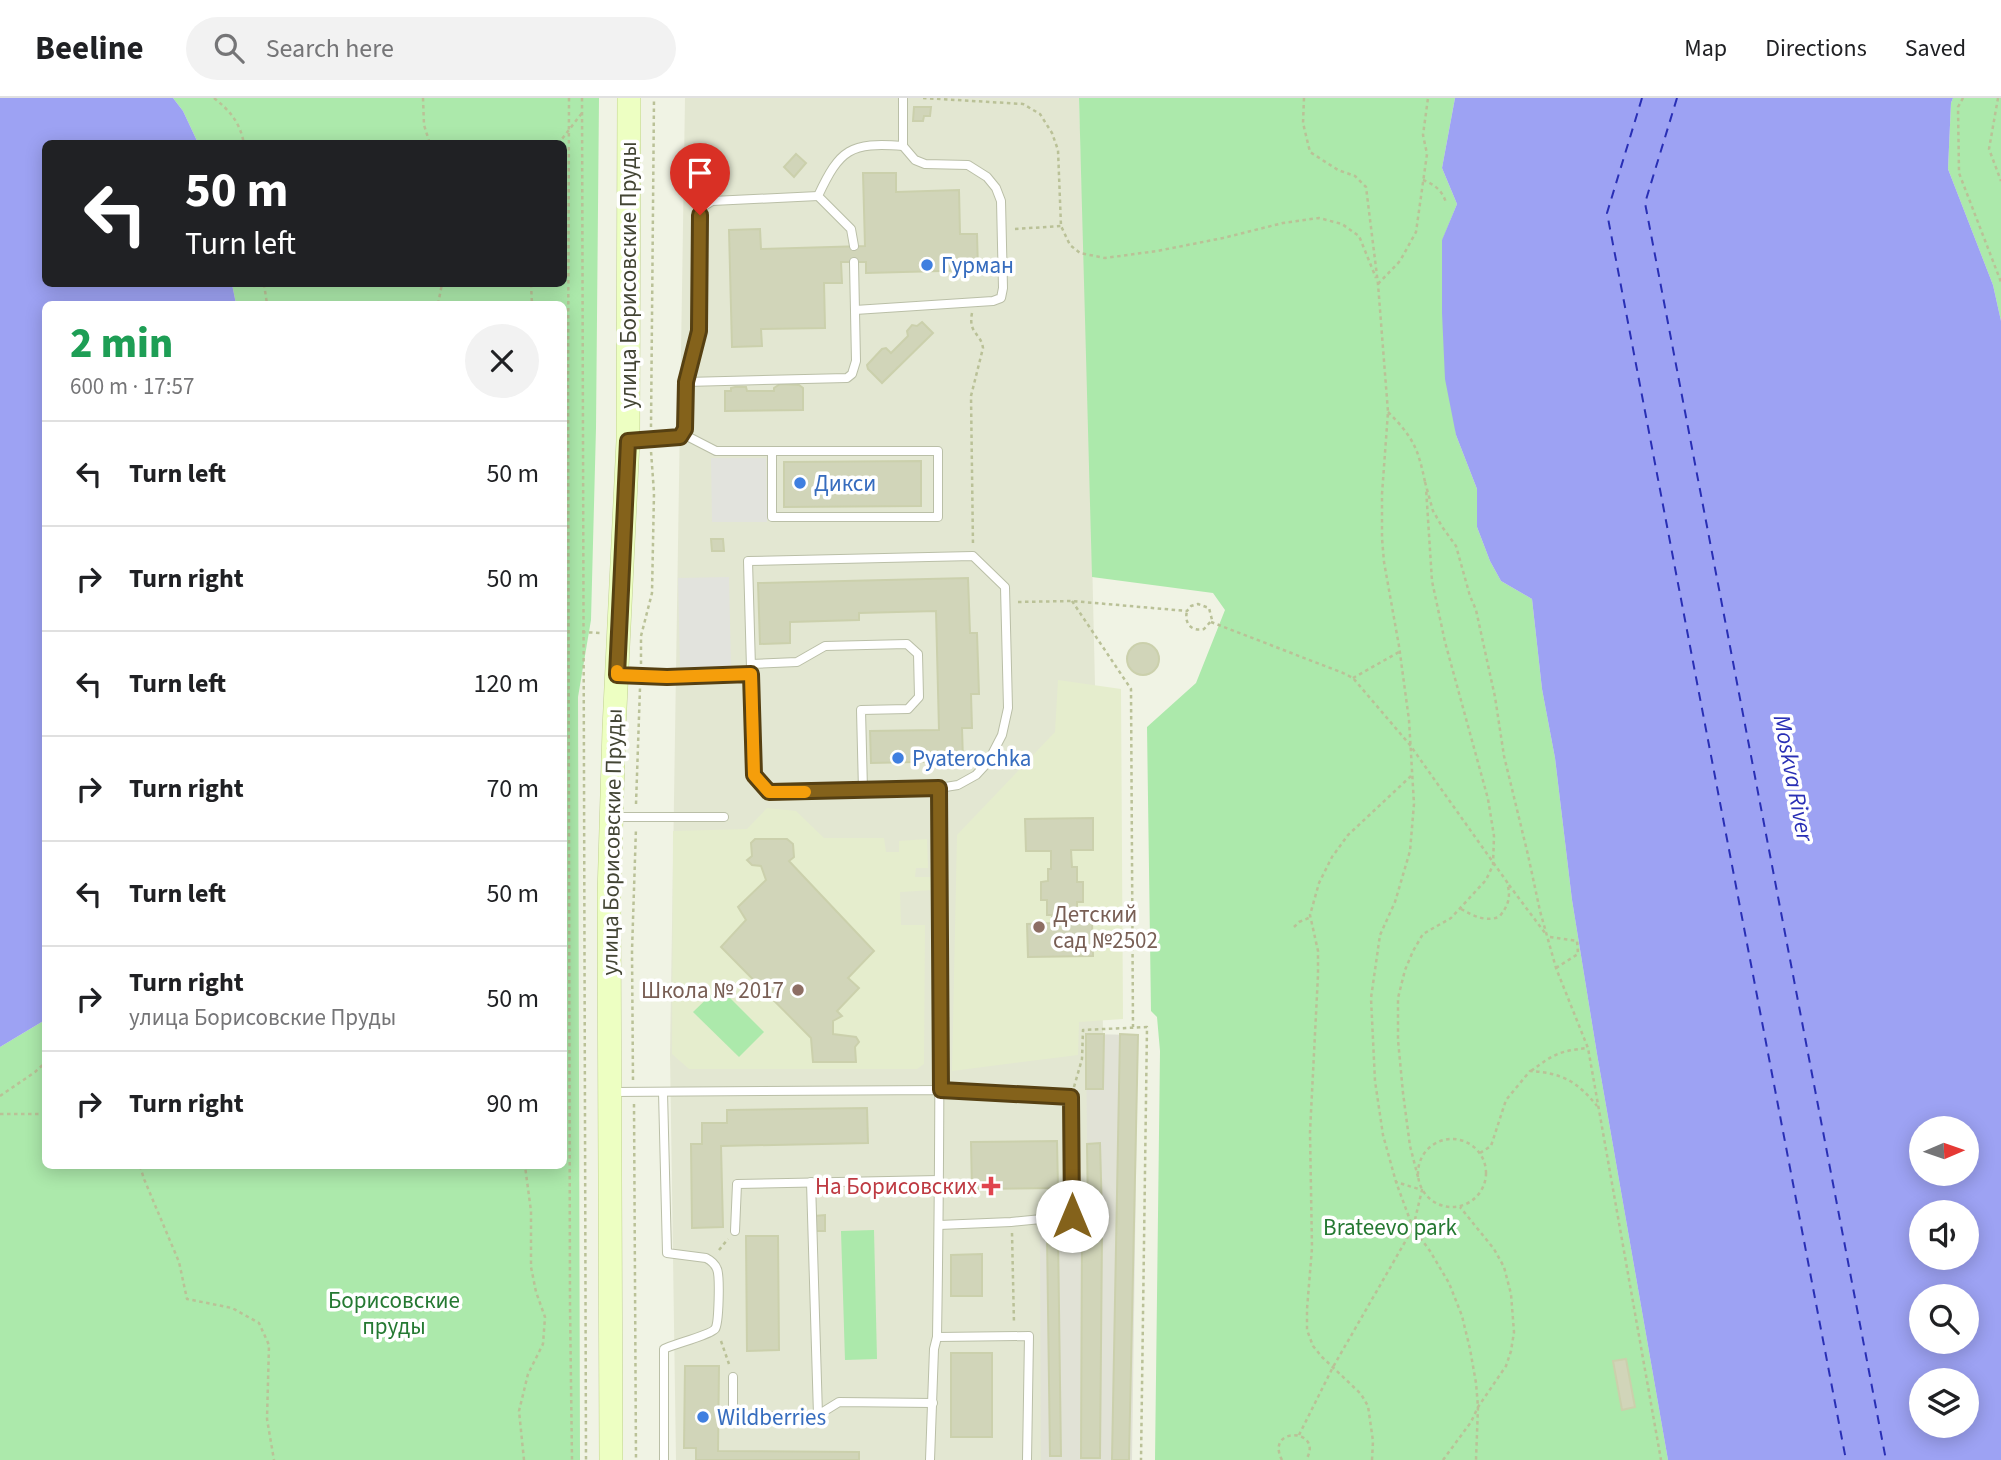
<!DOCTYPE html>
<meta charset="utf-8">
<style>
:root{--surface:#fff;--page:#f2f2f2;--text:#202124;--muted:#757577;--line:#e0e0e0}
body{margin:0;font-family:"Source Sans 3",sans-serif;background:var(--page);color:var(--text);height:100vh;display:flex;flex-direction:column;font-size:26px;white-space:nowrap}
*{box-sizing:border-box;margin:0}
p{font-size:23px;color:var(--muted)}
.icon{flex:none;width:38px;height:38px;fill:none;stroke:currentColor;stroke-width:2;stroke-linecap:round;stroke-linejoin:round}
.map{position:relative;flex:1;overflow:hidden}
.details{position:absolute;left:42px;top:203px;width:525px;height:868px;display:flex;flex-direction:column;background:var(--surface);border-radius:10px;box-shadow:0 4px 18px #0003}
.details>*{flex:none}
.hud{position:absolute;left:42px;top:42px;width:525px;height:147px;border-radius:10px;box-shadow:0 4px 18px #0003;background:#202124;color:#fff;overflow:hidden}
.needle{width:46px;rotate:88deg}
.buttons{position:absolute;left:1909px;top:1018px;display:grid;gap:14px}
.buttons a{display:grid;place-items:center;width:70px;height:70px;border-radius:50%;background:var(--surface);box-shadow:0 4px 18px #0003;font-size:35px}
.pin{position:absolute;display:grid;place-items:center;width:60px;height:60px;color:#fff;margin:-72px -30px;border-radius:50% 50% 50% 0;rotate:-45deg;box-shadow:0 0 7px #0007}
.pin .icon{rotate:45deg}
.me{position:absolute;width:77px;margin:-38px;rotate:0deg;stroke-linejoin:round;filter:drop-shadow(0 0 5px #0008)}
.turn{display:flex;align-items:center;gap:24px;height:147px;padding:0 28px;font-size:32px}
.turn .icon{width:91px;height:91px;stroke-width:2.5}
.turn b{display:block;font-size:49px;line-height:60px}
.round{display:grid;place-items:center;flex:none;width:74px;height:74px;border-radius:37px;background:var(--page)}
.head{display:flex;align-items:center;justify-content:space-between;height:119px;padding:0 28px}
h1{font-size:42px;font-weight:800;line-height:52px;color:#1e9e55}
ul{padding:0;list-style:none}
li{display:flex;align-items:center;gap:21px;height:105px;padding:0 28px;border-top:2px solid var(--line)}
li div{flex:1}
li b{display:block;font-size:26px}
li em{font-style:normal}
header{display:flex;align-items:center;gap:42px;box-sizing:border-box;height:98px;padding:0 35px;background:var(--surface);border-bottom:2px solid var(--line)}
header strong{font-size:33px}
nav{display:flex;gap:38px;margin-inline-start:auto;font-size:24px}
.search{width:490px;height:63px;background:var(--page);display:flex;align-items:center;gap:18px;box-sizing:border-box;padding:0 24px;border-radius:38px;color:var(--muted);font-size:26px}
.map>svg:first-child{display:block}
.residential{fill:#e3e7d2}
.industrial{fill:#e1e2d6}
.education{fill:#e5edcd}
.green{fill:#ace9ab}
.parking{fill:#e2e3dd}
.water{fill:#9da2f3;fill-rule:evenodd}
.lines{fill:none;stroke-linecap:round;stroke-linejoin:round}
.ferry{stroke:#292fb5;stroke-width:2;stroke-dasharray:9 7;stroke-linecap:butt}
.building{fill:#d1d5b9;stroke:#cbd0ac;stroke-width:2}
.lane-casing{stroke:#babfa7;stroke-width:10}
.secondary-casing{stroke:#c0d190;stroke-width:24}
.path{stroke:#bac197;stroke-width:2.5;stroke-dasharray:3.5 3.5;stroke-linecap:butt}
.lane{stroke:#fff;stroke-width:8}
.secondary{stroke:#edffc2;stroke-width:23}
.route-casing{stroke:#564012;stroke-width:18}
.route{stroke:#84621b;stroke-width:12}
.slow{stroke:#f59e0b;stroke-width:12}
.shop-dot{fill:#3f7fe0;stroke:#fff;stroke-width:2.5}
.education-dot{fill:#8d6e63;stroke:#fff;stroke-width:2.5}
.health-dot{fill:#e0444e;stroke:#fff;stroke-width:2.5}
.labels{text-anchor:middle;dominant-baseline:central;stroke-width:7;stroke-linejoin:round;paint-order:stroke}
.shop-label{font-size:23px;fill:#366cbe;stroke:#fff;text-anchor:start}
.street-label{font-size:23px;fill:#434534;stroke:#fff}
.education-label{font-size:23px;fill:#785e54;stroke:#fff;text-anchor:start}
.health-label{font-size:23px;fill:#be3a42;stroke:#fff;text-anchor:end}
.park-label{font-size:23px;fill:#257932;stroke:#fff}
.water-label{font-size:24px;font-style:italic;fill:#292fb5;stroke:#fff}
</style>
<header>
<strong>Beeline</strong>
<div class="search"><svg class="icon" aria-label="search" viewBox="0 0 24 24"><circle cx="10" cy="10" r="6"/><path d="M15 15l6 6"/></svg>Search here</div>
<nav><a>Map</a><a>Directions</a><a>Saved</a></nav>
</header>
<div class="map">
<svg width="2001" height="1362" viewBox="0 0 2001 1362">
<rect width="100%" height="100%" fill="#f0f3e4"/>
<!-- residential -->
<polygon class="residential" points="685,0 1079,0 1087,242 1113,1362 676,1362 670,956"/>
<!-- industrial -->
<polygon class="industrial" points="1086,936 1138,937 1132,1362 1041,1362 1040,1132 1088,1130"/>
<!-- education -->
<g class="education">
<polygon points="1058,582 1121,591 1123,921 1079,924 1078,957 952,973 957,737 1055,634"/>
<polygon points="767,710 796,713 824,740 884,740 886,754 899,754 899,743 927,741 928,770 916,770 915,779 934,779 933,792 900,794 901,827 925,827 924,966 917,971 689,971 672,956 673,733 747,731"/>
</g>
<!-- green -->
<g class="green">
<polygon points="173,0 599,0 596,330 591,522 578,599 580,1362 0,1362 0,949 45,922 46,1068 564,1068 564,206 236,206 232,186 564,186 564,46 198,45 183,13"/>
<polygon points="1079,0 1455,0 1442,70 1457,106 1442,143 1456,337 1477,391 1477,429 1490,463 1501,483 1532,501 1542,591 1555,660 1572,802 1597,956 1668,1362 1155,1362 1160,953 1157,919 1151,913 1147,629 1196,585 1225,512 1213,495 1092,479"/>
<polygon points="1953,0 2001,0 2001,223 1993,187 1948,71 1951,5"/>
<polygon points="719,889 764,934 739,959 693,914"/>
<polygon points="874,1132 877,1261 845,1262 841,1133"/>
</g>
<!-- parking -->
<g class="parking">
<polygon points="711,360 766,360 767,424 712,424"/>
<polygon points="729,479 731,569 680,570 678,480"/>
</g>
<!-- water -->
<g class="water">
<polygon points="0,0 173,0 183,13 198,45 46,46 46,186 232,186 236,206 46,206 45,922 0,949"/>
<path d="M1455,0H1953L1951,5L1948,71L1993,187L2001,223V1362H1668L1597,956L1572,802L1555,660L1542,591L1532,501L1501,483L1490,463L1477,429V391L1456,337L1445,281L1442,215V142L1457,106L1442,70ZM1922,1031H1967V1076H1922ZM1922,1115H1967V1160H1922ZM1922,1199H1967V1244H1922ZM1922,1283H1967V1328H1922Z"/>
</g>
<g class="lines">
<!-- ferry -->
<g class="ferry">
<polyline points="1642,0 1607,115 1846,1362"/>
<polyline points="1677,0 1645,105 1886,1362"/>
</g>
</g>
<!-- building -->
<g class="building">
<polygon points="914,9 931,9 930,18 924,18 923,23 913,23"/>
<polygon points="796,56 806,65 794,79 784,69"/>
<polygon points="863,75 896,75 896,94 959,92 960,136 977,136 978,172 866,175 866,164 841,164 842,185 824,185 825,230 761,231 762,248 732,249 729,132 760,131 761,151 865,148"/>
<polygon points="922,224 933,235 882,285 868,271 867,267 882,251 886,250 891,255 908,238 907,233 912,227 917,228"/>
<polygon points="780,286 799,287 803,290 803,312 725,313 725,293 731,293 731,290 735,289 746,289 747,293 774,293 774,290"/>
<polygon points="921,363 921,408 784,409 784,364"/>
<polygon points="711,441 723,441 724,453 712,453"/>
<polygon points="968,480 970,535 977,535 979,596 971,596 972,630 962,630 963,663 871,665 870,633 939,632 936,513 859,515 859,522 790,524 790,545 760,546 758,485"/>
<circle cx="1143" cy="561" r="16"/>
<polygon points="1093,720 1093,752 1071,752 1072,769 1077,769 1077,784 1083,784 1083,804 1077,804 1077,818 1072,818 1072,825 1092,824 1093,858 1028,859 1027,826 1052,825 1052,817 1047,817 1047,802 1041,802 1041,784 1048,783 1048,771 1051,771 1051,753 1026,753 1025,721"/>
<polygon points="755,741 787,741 793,746 794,759 789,763 874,853 848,880 859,890 837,913 842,918 833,923 833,936 856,939 859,944 855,949 856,964 813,964 811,940 721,849 746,822 738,809 766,782 761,768 752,767 747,762 752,758 751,745"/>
<polygon points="1086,936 1104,936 1103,991 1086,991"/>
<polygon points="1120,936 1138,937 1129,1362 1112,1362"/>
<polygon points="867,1010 868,1045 721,1048 723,1129 692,1130 691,1046 702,1046 702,1025 727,1025 727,1012"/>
<polygon points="1057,1043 1058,1090 972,1091 971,1044"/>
<polygon points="1100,1045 1102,1115 1088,1116 1087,1046"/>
<polygon points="825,1117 825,1133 815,1133 814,1118"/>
<polygon points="1047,1136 1058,1136 1061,1358 1050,1358"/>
<polygon points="1082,1136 1102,1136 1100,1360 1081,1360"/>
<polygon points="746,1138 778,1138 779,1252 747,1253"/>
<polygon points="982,1156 982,1198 951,1198 951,1157"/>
<rect x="951" y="1255" width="41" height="84"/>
<polygon points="1626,1261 1635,1309 1622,1312 1613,1263"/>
<polygon points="685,1268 719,1268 718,1353 859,1354 859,1362 696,1362 696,1350 684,1350"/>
</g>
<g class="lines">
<!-- lane casing -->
<g class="lane-casing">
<g id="lane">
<path d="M854,148L851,131L818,98C840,51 850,44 903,48"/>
<polyline points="855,212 993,203 1001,200 1003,190 1001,103 996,90 987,79 968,67 925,66 915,62 903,48 903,0"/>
<polyline points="686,284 699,233 700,117 704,108 712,103 818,98"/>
<polyline points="683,336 716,353 938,353 938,419 772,419 772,353"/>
<polyline points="628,343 680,339 685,331 686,284 847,280 852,276 856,263 854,164"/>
<polygon points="973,458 1005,489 1008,610 1002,637 988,664 976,677 958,687 939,690 769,694 754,677 748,463"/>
<polyline points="751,566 797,564 825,548 907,546 918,556 919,599 908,611 861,612 863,692"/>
<polyline points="620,577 667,579 751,576"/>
<polyline points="614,719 724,719"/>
<polyline points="612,994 941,992 1071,999 1072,1118 1011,1124 939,1127"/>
<path d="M663,994L667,1155L706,1160C710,1162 715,1166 717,1171C720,1178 719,1226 715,1231C710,1237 674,1246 664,1251V1362"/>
<polyline points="811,1084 818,1317 839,1304 933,1305"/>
<polyline points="735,1133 737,1086 939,1082"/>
<polyline points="937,1239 1029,1238 1027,1362"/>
<polyline points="733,1279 733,1319 818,1317"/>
<path d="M930,1362L934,1251L937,1239C940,1056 940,873 939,690"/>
</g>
</g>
<!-- secondary casing -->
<g class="secondary-casing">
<polyline id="secondary" points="611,1362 609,797 614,631 628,343 629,0"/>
</g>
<!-- path -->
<g class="path">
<path d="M214,0C230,13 240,24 244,46"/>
<polyline points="423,0 424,27 430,46"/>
<polyline points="569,0 568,289 570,1208 572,1362"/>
<polyline points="582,0 586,1362"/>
<polyline points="923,0 1023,6 1040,16 1052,35 1058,52 1061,128 1070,147 1080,155 1105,160 1157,153 1223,140 1283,125 1319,120 1342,126 1359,138 1376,180"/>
<polyline points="1304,0 1303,25 1310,54 1338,72 1355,78 1366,89 1378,186 1388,314 1382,396 1382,440 1384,464 1399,548 1409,622 1414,706 1410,753 1395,804 1380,837 1371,900 1375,983 1383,1037 1396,1084 1413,1130 1430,1153 1449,1185 1462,1218 1470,1251 1476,1285 1478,1309 1476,1362"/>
<polyline points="1963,0 1958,9 1959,75 2001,184"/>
<polyline points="1998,0 1989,51 2001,83"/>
<polyline points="558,46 582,15"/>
<path d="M1423,82C1434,86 1443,93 1446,105"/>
<polyline points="1015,131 1061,128"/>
<polyline points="264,186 267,206"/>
<polyline points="531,186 532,206"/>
<polyline points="1378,186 1400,163 1416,134 1427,56 1423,37 1428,0"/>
<polyline points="438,206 442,186"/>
<path d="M972,215C968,236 981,235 983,250L971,298L973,448"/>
<path d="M1388,314C1413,339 1418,350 1425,384"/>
<polyline points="651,329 654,0"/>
<polyline points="1425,384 1433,413 1443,430 1456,448 1470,498 1476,512 1495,599 1504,658 1528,757 1540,813 1556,870 1588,950 1661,1362"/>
<polyline points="1072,503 1131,591 1133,929"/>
<path d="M1018,504L1072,503L1187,513L1191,508L1198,506L1209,510L1212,522L1204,531C1191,534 1184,525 1187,513"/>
<path d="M1211,524L1343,575L1353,580L1410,647L1507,784C1511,799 1509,807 1499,819C1485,824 1474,818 1461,811"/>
<polyline points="582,534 600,535"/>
<polyline points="641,566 641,538 652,495 654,395 651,353"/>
<polyline points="1353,580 1399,554"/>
<polyline points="636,706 640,590"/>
<polyline points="1509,787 1545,835"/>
<polyline points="1294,829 1299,824 1311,819"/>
<polyline points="1550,839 1577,843 1578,856 1556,870"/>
<path d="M1531,973C1554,956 1559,953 1588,950"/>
<polyline points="633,982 632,853 636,730"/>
<polyline points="1074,989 1082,961 1083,932 1147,929 1141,1362"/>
<polyline points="0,998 35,974 46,964"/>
<polyline points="634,1006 636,1362"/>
<polyline points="0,1016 46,1016"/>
<circle cx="1452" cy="1075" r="34"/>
<path d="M1480,1055L1491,1048L1506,1002L1530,973C1562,975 1577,983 1597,1008"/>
<polyline points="140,1068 144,1081 179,1164 187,1201 232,1210 259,1225 269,1247 267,1321 274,1362"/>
<polyline points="1418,1079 1410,1048 1403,995 1398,942 1398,900 1405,872 1413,853 1423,836 1451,820 1486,782 1493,767 1494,738 1488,701 1445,544 1432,483 1426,390"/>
<polyline points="1012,1135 1014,1226"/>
<polyline points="719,1152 728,1141"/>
<polyline points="721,1243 729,1266"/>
<polyline points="1299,1337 1333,1269 1413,1130 1422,1092 1396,1084"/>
<polyline points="524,1362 519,1313 528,1276 543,1246 545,1219 536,1194 531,1169 531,1113 525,1068"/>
<path d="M1282,1362C1264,1328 1325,1330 1306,1362"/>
<polyline points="1372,1362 1373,1343 1368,1308 1361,1296 1322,1259 1313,1248 1307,1232 1307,1211 1312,1150 1310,1034 1318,877 1318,853 1310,817 1319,785 1332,759 1348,737 1411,678"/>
<polyline points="1443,1362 1471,1324 1478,1309 1506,1268 1511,1253 1514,1234 1511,1196 1504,1169 1494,1151 1460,1109"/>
</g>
<!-- lane -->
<use href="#lane" class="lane"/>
<!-- secondary -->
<use href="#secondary" class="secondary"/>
</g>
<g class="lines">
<!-- route casing -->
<g class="route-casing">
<polyline id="route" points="700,117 699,233 686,284 685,331 680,339 628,343 617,577 667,579 751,576 754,677 769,694 939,690 941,992 1071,999 1072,1118"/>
</g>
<!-- route -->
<use href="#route" class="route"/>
<!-- slow -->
<polyline class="slow" points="617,573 617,577 667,579 751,576 754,677 769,694 805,694"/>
</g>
<!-- markers -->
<g class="shop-dot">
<circle cx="927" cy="167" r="7"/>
<circle cx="800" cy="385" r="7"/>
<circle cx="898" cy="660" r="7"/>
<circle cx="703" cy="1319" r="7"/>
</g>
<g class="education-dot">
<circle cx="1039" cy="829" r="7"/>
<circle cx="798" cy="892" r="7"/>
</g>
<path class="health-dot" d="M987.5 1077.5h7v7h7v7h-7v7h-7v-7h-7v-7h7z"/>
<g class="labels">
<!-- shop labels -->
<g class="shop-label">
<text x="941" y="167">Гурман</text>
<text x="814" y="385">Дикси</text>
<text x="912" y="660">Pyaterochka</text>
<text x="717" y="1319">Wildberries</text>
</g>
<!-- street labels -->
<g class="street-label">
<text transform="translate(628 177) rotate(-90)">улица Борисовские Пруды</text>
<text transform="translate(612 744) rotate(-89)">улица Борисовские Пруды</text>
</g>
<!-- education labels -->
<g class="education-label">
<text x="1053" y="816">Детский<tspan x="1053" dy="26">сад №2502</tspan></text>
<text x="784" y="892" text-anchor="end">Школа № 2017</text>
</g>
<!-- health labels -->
<g class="health-label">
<text x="977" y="1088">На Борисовских</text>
</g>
<!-- park labels -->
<g class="park-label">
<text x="1390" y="1129">Brateevo park</text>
<text x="394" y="1202">Борисовские<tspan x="394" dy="26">пруды</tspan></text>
</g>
<!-- water labels -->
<g class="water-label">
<text transform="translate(1793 680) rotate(79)">Moskva River</text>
</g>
</g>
</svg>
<div class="buttons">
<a><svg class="needle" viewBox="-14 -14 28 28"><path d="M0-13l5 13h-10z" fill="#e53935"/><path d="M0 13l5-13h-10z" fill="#757577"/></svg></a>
<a><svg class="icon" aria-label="sound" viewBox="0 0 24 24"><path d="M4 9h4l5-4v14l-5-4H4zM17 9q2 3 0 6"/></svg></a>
<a><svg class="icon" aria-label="search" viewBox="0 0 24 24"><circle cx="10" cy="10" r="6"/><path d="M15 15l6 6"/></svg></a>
<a><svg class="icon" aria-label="layers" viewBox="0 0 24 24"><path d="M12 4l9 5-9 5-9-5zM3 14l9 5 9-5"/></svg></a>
</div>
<div class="pin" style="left:700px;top:117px;background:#d93025"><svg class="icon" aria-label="arrive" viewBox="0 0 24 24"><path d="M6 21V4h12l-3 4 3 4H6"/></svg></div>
<svg class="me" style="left:1072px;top:1118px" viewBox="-20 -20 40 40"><circle r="19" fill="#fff"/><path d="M0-13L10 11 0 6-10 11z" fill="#84621b"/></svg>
<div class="hud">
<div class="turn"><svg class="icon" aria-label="left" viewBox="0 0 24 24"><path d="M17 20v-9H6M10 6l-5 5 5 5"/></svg><div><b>50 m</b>Turn left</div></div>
</div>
<section class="details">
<div class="head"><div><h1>2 min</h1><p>600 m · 17:57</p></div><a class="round"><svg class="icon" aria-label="close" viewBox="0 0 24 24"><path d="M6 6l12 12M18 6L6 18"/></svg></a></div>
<ul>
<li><svg class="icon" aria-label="left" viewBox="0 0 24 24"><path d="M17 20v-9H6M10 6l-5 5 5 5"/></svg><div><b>Turn left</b></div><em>50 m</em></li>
<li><svg class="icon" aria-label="right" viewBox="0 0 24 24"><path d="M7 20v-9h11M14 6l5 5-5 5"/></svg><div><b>Turn right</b></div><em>50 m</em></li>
<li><svg class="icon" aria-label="left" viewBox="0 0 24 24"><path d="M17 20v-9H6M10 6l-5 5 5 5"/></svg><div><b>Turn left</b></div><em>120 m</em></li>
<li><svg class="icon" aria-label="right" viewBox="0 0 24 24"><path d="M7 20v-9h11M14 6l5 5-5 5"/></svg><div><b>Turn right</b></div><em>70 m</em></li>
<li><svg class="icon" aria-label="left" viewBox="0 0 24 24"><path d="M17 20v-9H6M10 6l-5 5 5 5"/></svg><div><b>Turn left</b></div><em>50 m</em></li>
<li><svg class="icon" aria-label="right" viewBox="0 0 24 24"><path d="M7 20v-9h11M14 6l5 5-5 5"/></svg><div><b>Turn right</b><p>улица Борисовские Пруды</p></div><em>50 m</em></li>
<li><svg class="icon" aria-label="right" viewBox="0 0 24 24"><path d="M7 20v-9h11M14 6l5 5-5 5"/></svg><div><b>Turn right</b></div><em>90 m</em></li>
</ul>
</section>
</div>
